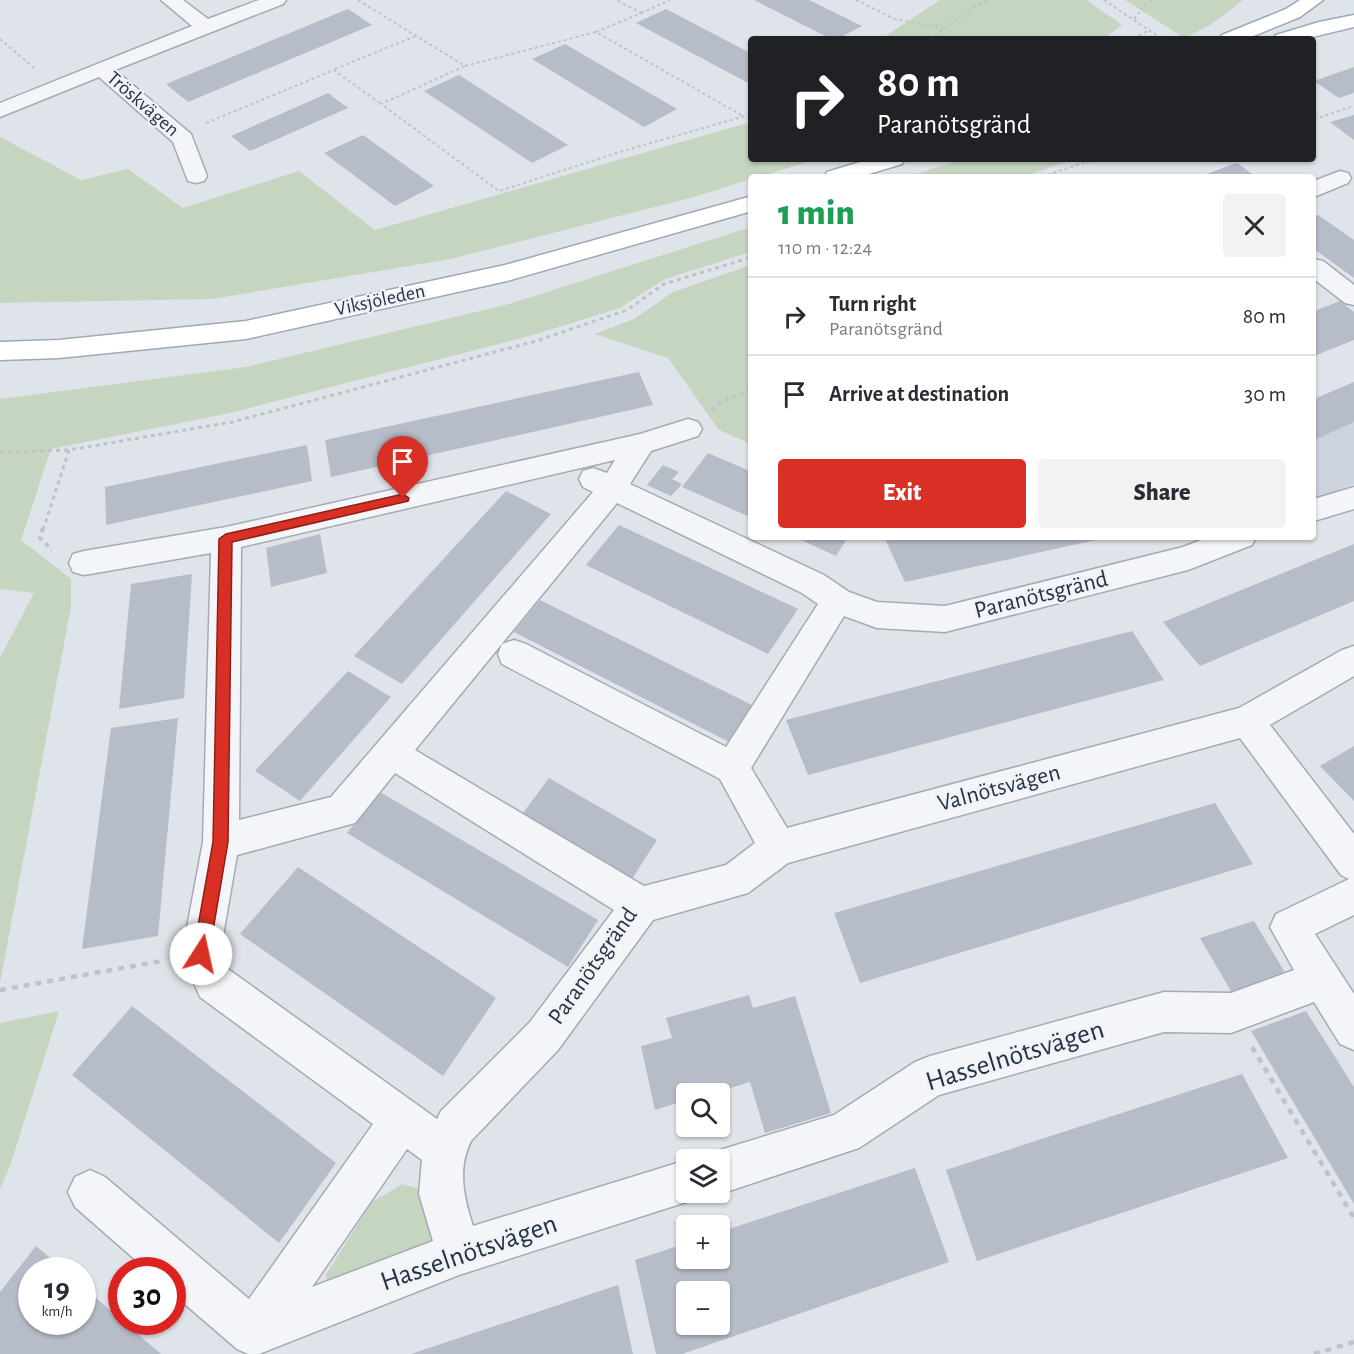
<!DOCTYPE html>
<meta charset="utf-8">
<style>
:root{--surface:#fff;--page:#f2f2f3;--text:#2b2b33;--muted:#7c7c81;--line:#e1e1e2;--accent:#d93025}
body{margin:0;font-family:"Alegreya Sans",sans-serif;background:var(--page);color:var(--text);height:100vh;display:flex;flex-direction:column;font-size:22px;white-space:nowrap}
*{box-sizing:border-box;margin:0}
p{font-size:20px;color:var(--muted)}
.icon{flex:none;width:33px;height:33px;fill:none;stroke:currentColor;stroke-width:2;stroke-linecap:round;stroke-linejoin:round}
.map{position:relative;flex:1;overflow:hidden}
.details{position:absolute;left:748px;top:174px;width:568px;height:366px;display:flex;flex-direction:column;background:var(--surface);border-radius:6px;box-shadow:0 2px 4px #0004}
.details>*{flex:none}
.banner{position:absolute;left:748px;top:36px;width:568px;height:126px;border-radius:6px;box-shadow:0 2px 4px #0004;background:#202124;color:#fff;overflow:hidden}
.buttons{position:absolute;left:676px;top:1083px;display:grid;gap:12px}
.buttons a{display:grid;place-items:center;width:54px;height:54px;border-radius:6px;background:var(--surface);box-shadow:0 2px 4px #0004;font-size:30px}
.speed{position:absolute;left:18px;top:1257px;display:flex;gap:12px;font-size:30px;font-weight:700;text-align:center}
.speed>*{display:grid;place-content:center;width:78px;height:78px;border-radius:50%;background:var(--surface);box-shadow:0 2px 4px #0004;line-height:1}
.speed small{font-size:15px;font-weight:400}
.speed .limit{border:9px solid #d22;background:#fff;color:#111}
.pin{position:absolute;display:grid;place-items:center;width:51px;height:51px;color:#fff;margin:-62px -26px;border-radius:50% 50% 50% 0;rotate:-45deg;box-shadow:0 0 6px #0007}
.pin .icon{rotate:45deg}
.me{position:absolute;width:66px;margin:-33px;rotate:10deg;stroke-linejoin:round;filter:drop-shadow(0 0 4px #0008)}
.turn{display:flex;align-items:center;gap:21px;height:126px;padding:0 30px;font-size:27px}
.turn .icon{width:78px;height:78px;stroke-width:2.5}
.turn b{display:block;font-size:42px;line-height:51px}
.round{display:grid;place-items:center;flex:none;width:63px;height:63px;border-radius:6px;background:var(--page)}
.summary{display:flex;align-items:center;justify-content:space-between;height:102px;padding:0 30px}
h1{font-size:36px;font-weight:800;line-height:45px;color:#1e9e55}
.cta{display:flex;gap:12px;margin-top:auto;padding:12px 30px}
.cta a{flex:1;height:69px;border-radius:6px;background:var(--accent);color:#fff;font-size:24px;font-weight:800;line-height:69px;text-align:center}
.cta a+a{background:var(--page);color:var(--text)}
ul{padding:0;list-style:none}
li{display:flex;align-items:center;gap:18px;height:78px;padding:0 30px;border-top:2px solid var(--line)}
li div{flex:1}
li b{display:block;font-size:22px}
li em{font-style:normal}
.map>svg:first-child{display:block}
.built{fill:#cdd3dd}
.green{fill:#c6d5c0}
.building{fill:#b6bdc8;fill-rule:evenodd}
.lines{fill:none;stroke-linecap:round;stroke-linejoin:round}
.minor-casing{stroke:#a4abb5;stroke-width:3}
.major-casing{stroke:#9da9b7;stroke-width:3}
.path-far3{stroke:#bec2c9;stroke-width:2;stroke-dasharray:3 3;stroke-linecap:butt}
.path-far2{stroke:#bec2c9;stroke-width:3;stroke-dasharray:4 4;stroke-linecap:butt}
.path-far1{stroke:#bec2c9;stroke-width:4;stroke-dasharray:4.5 4.5;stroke-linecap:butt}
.path{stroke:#bec2c9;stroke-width:4.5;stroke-dasharray:6 6;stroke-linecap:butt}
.minor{fill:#f3f5f8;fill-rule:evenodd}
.major{fill:#fff;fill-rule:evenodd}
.route{fill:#d93025;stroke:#8d1f18;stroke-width:1.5}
.labels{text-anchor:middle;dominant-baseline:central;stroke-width:4.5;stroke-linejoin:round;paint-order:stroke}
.far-street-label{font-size:20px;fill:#263243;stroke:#eff3f7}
.street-label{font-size:24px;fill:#263243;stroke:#eff3f7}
.near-street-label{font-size:28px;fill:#263243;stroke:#eff3f7}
</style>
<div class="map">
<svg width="1354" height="1354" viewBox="0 0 1354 1354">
<rect width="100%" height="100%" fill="#dfe4ea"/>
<!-- built -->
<polygon class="built" points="1354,382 1354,484 1314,499 1314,399"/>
<!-- green -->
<g class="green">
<polygon points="940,0 1087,0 1122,25 1103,39 881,39"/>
<polygon points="1125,0 1243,0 1209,26 1184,38"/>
<polygon points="751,122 752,159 817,159 759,177 752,177 751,179 694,197 451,259 212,299 0,303 0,137 81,180 128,169 183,208 299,171 375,230"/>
<polygon points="963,159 1072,159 1024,177 907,177"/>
<polygon points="751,227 751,252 665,279 620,308 533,335 230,413 51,449 21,540 71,579 71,607 0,983 0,658 34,593 0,589 0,399 246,367 509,304"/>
<polygon points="751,265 752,265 751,444 719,430 668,358 595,334 634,319 673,292"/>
<polygon points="59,1011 10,1166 0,1189 0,1023"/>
<polygon points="402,1184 424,1190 436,1221 433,1249 334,1292 325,1276 372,1202"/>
</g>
<!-- building -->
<g class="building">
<polygon points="754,0 809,0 862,26 837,39 831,39"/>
<polygon points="348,9 372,25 188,102 166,84"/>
<polygon points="666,9 752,54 752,85 636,23"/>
<polygon points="565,44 677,109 644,127 532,59"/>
<polygon points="1354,67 1354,93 1339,98 1314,81"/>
<polygon points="459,75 568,145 532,163 424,91"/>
<polygon points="328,93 348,108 250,151 231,136"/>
<polygon points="1354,115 1354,140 1330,122"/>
<polygon points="363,135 434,186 395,206 324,153"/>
<polygon points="1237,163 1256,177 1198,177"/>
<polygon points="1318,215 1354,240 1354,278 1314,249 1314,217"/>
<polygon points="1340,301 1354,312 1354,340 1314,356 1314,311"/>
<polygon points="639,372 653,405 331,477 325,440"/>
<polygon points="1354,382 1354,422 1314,440 1314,399"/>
<polygon points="307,445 312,481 106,525 105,487"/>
<polygon points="708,453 752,472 752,518 682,487"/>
<polygon points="663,465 679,472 672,479 682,484 671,496 647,485"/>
<polygon points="506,491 551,514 402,684 354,656"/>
<polygon points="619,525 798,609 768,654 586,565"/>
<polygon points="320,534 327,573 271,587 266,548"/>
<polygon points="795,537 848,537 836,556"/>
<polygon points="884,537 1105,537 1105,538 905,582"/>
<polygon points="1354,544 1354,601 1200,666 1163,622"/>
<polygon points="192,574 184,698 119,709 131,584"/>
<polygon points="540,600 754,706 731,743 514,632"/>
<polygon points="1132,631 1164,680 808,775 786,720"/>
<polygon points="348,671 391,697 300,801 255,771"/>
<polygon points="178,718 158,936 82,949 111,728"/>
<polygon points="1354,746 1354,801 1320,766"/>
<polygon points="549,778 657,840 630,882 520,817"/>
<polygon points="380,792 598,920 568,967 347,833"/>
<polygon points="1215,803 1253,864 860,983 834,913"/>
<polygon points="298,867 496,998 443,1076 240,934"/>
<polygon points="1254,921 1286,974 1232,993 1200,938"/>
<polygon points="749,995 753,1008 795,996 831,1113 765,1133 750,1082 711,1094 687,1094 687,1100 655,1110 641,1046 672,1038 666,1018"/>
<polygon points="132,1006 336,1163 279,1243 72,1075"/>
<polygon points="1306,1011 1354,1087 1354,1204 1251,1031"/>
<polygon points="1242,1074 1288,1158 977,1261 946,1170"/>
<path d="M915,1168L949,1262L682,1354H656L635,1260L687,1243V1258H720V1232ZM687,1292H720V1324H687Z"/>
<polygon points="36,1246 64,1270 32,1270 32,1322 82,1322 82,1286 161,1354 0,1354 0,1292"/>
<polygon points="618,1285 633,1354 411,1354"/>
</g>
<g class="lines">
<!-- minor casing -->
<g class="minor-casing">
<g id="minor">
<polygon points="161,0 183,0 208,19 259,0 286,0 283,4 115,70 191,134 207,176 204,181 196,183 188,181 173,142 99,77 0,117 0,103 192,26"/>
<polygon points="1340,171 1348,173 1351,178 1348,183 1314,197 1314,181"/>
<polygon points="1314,259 1323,261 1354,285 1354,305 1345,303 1314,279"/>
<path d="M688,419L698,422L702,429L698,436L651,451L630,484L824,575L849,592L877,602L945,606L1183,547L1209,537H1256L1252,545L1188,570L945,632L877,628L844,616L751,768L787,828L1239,708L1342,650L1354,646V676L1270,725L1354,834V915L1315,934L1354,994V1050L1340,1044L1314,1002L1231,1033L1164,1032L939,1095L859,1148L720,1194L717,1192H720V1160H704L705,1157L720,1150L834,1115L915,1062L930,1056L1164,992L1231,993L1294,970L1270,927L1276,914L1349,879L1341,875L1240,738L788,863L748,893L653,920L558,1050L471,1141C457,1169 464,1198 473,1226L687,1160V1192H704L702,1197L459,1275L259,1354H248L237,1349L172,1293V1270H147L75,1207L68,1192L75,1177L90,1170L105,1177L249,1299L373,1124L200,997L182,954L203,842L211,553L84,575L73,572L69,563L73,554L84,551L226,527L640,434ZM615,460L607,473L593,468L583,471L579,479L583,487L593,492L331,797L239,820L241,547ZM617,503L802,593L818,604L726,747L526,644L514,640L502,644L498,654L502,664L720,779L755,843L726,865L644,886L415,750ZM395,773L614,910L530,1022L441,1111L437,1119L228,969L220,953L237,855L355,823ZM407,1149L422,1160L419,1194L433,1241L312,1287Z"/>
<polygon points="1354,487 1354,509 1314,521 1314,499"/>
</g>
</g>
<!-- major casing -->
<g class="major-casing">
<g id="major">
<polygon points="1300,0 1323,0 1300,17 1246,39 1219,39 1222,35 1286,9"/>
<polygon points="1354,15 1354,27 1304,39 1273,39 1276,35 1319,22"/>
<polygon points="870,159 905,159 902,164 859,177 824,177 827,172"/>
<polygon points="752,196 752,211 507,281 246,339 59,358 0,360 0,342 59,340 246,321 505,265"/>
</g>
</g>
<!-- path-far3 -->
<g class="path-far3">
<polyline points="358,0 465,66 381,104 499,191 623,151 752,114"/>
<polyline points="856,0 895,19 948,29"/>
<polyline points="1104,0 1162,39"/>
<polyline points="641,13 670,0"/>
<polyline points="1134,19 1147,3 1155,0"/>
<polyline points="596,32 641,13 616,0"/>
<polyline points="0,39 34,68"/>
<polyline points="930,39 974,7 989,0"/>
<polyline points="1134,39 1149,30"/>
<polyline points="465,66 596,32 743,116"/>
<polyline points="335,69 418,35"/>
<polyline points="1314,119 1354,106"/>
<polyline points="206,123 334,70 381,104"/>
<polyline points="1042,177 1082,163 1103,159"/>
</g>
<!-- path-far2 -->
<g class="path-far2">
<polyline points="712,410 720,403 752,389"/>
<polyline points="0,452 69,450 232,422 536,341 627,310 664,284 752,257"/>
<polyline points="43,530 69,450"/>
</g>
<!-- path-far1 -->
<polyline class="path-far1" points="43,528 40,538 52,550"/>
<!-- path -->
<g class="path">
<polyline points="0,990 162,961"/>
<polyline points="1252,1047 1354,1218"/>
<polyline points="1314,1354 1354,1342"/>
</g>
<!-- minor -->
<use href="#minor" class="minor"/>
<!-- major -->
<use href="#major" class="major"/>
</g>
<!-- route -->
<polygon class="route" points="403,494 409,498 408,501 232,542 228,842 209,954 207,960 201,962 195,960 193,954 213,842 219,539 226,534"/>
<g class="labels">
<!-- far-street labels -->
<g class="far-street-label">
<text transform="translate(143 104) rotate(41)">Tröskvägen</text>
<text transform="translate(380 300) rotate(-12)">Viksjöleden</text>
</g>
<!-- street labels -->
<g class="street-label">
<text transform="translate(1041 595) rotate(-14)">Paranötsgränd</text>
<text transform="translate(999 788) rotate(-15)">Valnötsvägen</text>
<text transform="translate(593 966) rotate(-55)">Paranötsgränd</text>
</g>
<!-- near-street labels -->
<g class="near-street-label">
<text transform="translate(1015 1056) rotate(-17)">Hasselnötsvägen</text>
<text transform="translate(469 1253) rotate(-19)">Hasselnötsvägen</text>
</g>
</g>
</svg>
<div class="buttons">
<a><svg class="icon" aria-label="search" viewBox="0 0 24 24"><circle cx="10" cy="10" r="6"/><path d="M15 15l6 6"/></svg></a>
<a><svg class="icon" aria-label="layers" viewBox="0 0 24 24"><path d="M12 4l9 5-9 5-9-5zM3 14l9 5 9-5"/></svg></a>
<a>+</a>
<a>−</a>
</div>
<div class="speed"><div>19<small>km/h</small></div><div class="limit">30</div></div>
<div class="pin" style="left:403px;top:498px;background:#d93025"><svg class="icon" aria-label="arrive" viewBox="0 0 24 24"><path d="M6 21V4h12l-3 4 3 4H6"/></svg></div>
<svg class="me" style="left:201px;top:954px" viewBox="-20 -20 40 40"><circle r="19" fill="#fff"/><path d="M0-13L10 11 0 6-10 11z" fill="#d93025"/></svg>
<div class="banner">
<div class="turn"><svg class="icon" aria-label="right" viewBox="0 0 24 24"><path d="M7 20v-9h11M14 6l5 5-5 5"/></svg><div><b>80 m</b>Paranötsgränd</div></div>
</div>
<section class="details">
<div class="summary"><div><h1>1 min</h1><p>110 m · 12:24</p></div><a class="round"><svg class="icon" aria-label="close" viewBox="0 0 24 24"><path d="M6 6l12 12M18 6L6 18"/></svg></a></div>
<ul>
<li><svg class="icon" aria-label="right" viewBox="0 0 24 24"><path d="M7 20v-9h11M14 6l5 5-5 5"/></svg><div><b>Turn right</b><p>Paranötsgränd</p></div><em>80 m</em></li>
<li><svg class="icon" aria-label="arrive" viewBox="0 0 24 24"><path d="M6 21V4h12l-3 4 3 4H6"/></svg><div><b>Arrive at destination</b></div><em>30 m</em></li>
</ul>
<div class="cta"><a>Exit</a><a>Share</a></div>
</section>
</div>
